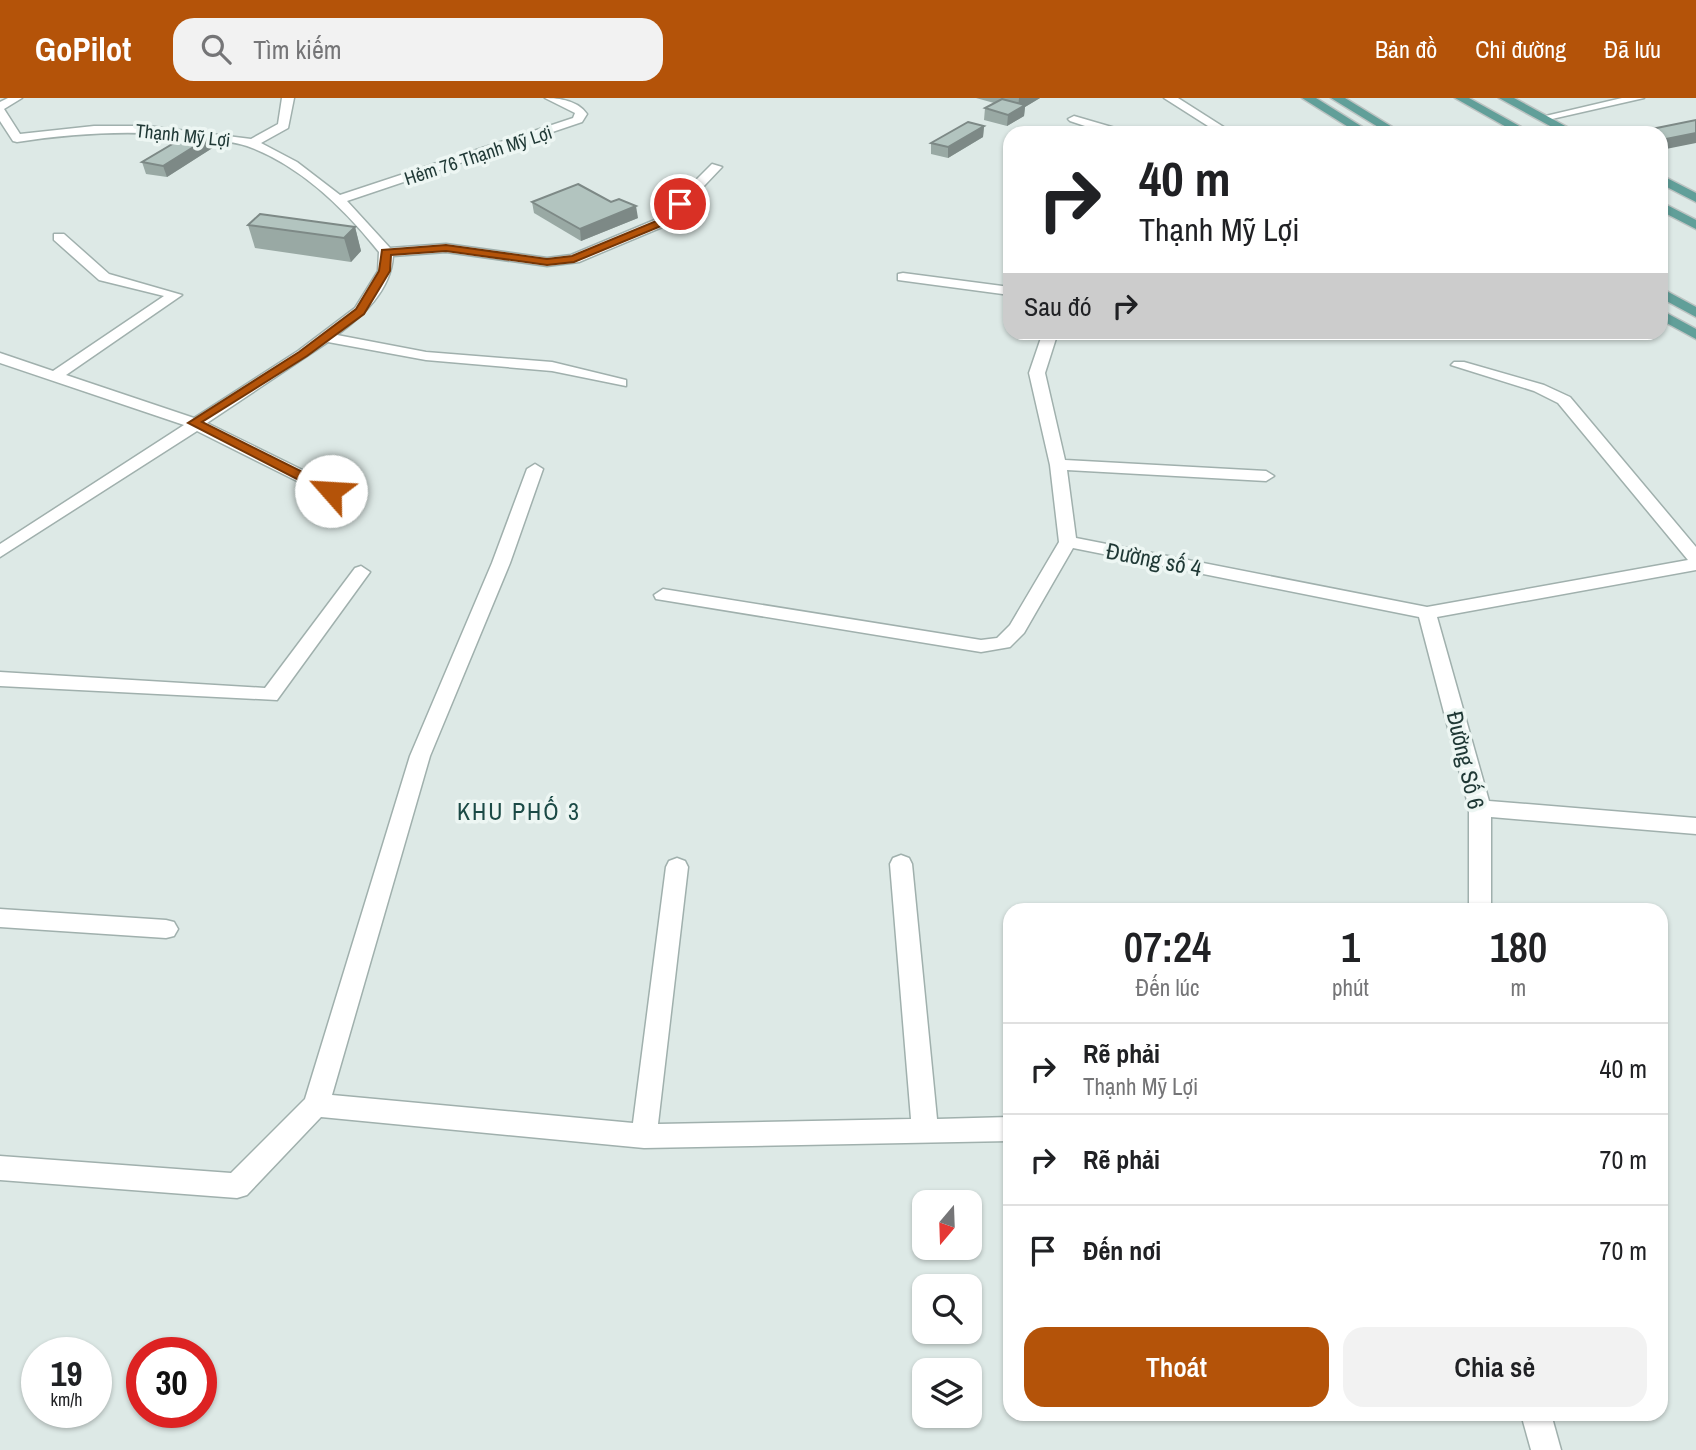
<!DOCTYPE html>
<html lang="vi">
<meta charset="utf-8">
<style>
:root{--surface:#fff;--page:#f2f2f2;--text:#202124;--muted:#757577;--line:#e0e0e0;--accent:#b45309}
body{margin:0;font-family:"Archivo Narrow",sans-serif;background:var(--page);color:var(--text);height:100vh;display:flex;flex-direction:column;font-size:26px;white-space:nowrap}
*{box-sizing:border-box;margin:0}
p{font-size:23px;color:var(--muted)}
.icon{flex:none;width:38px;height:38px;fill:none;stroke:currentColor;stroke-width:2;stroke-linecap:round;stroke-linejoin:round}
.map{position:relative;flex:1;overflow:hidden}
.drawer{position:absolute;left:1003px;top:805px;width:665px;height:518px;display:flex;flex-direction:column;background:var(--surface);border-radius:21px;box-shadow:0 2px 5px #0004}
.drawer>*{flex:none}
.hud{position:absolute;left:1003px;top:28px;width:665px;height:214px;border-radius:21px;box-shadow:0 2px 5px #0004;background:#fff;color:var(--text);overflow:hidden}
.needle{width:46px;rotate:199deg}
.controls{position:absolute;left:912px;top:1092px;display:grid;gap:14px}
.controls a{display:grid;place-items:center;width:70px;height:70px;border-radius:14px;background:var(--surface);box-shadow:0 2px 5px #0004;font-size:35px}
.speed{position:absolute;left:21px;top:1239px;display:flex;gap:14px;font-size:35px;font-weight:700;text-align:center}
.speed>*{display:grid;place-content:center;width:91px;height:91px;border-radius:50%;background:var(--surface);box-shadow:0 2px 5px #0004;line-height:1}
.speed small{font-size:18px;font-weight:400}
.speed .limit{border:10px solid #d22;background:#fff;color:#111}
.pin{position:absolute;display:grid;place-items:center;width:60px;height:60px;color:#fff;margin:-30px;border:4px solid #fff;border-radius:50%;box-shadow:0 2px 7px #0007}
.me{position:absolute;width:77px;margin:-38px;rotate:296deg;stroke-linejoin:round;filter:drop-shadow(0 0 5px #0008)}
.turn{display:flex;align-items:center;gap:24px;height:147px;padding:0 21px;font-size:32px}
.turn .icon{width:91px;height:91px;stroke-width:2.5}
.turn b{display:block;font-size:49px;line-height:60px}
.then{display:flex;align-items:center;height:66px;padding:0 21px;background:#0003;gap:14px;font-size:26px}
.eta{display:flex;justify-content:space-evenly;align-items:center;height:119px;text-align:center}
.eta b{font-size:42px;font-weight:600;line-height:49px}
.cta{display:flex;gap:14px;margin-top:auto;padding:14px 21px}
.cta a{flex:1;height:80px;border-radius:21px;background:var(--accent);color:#fff;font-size:28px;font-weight:600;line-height:80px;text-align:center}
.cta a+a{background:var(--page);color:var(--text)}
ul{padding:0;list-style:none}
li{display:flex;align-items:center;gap:21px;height:91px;padding:0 21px;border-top:2px solid var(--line)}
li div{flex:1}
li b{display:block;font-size:26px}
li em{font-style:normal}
header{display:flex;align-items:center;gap:42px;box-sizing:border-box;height:98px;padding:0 35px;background:var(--accent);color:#fff}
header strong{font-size:33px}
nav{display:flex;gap:38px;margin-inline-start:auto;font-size:24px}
.search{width:490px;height:63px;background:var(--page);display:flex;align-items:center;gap:18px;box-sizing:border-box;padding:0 24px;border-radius:21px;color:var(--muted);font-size:26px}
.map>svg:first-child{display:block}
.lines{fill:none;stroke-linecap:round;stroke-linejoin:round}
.minor-casing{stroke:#a0b0ad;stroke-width:3}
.major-casing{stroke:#bcc3c2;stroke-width:3}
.minor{fill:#fff;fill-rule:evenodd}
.major{fill:#619f99;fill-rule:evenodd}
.wall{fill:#99a9a4}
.shaded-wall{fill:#7d8986}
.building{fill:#b2c4bf;stroke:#7d8986;stroke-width:2}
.route{fill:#b45309;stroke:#753606;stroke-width:2}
.labels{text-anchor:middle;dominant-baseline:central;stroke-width:7;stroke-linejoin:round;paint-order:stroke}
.far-street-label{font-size:19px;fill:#1f3835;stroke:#edf6f3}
.street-label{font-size:23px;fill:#1f3835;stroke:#edf6f3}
.neighbourhood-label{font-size:24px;letter-spacing:2px;fill:#1b4a46;stroke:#edf6f3}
</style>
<header>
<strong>GoPilot</strong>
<div class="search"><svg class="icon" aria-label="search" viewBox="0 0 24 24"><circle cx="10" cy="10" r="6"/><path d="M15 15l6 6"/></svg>Tìm kiếm</div>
<nav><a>Bản đồ</a><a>Chỉ đường</a><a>Đã lưu</a></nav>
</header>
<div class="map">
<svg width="1696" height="1352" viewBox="0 0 1696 1352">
<rect width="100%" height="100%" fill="#dde9e6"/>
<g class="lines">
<!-- minor casing -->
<g class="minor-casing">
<g id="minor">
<path d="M8,0H22L4,11L20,36L94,28H147L251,41L278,26L282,0H294L288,30L261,45L297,64L340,97L573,20L575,15L545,0C560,0 578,3 587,16L582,24L347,103L390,150L446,146L547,160L571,157L657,121L712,66L722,69L667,127L579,164L547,168L446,154L393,158C391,192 363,218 337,237L426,254L552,264L626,282V288L552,273L426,262L328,244L207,325L337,389L339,393L337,397H325L197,333L0,459V446L184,327L0,265V255L53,273L164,198L99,182L54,142V136H64L109,176L182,197L66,277L194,320L298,253L355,210L378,173L379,154C345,111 300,67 247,48C235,44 222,43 210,41C146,31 81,34 17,44L13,43L0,23V4Z"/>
<polygon points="1164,0 1178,0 1233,35 1219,35"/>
<polygon points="1622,0 1644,0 1543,23 1537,20"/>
<polygon points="1074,18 1122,32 1124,35 1106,35 1070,23 1068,21"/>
<polygon points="903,175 1010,189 1010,197 898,182 898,176"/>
<polygon points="1043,234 1058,234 1045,275 1065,362 1266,373 1274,378 1266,383 1067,372 1076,440 1427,509 1688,462 1558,305 1534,293 1451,267 1454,264 1464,264 1544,287 1570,299 1696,449 1696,472 1437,519 1489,703 1696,720 1696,736 1491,719 1491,812 1469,812 1469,710 1419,519 1073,450 1024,535 1010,549 981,554 656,501 654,497 663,491 981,542 997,540 1010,527 1059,444 1050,367 1029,275"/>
<polygon points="535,366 543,371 510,465 430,658 332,997 633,1025 666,769 669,763 677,760 685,763 688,769 658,1026 911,1021 890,766 893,760 901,757 909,760 912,766 937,1021 1010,1019 1010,1043 644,1050 321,1019 247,1097 237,1100 0,1082 0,1058 231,1075 305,1001 410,658 492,465 527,371"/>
<polygon points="361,468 370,474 277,602 0,588 0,574 265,590 355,470"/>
<polygon points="0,811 166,822 174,824 178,831 174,838 166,840 0,829"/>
<polygon points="1521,1316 1551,1316 1561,1352 1531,1352"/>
</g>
</g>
<!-- major casing -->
<g class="major-casing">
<g id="major">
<polygon points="1302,0 1316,0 1372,35 1358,35"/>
<polygon points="1331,0 1345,0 1402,35 1388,35"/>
<polygon points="1455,0 1469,0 1532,35 1517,35"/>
<polygon points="1499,0 1514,0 1578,35 1563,35"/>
<polygon points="1661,77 1696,95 1696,104 1661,86"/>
<polygon points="1661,104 1696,122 1696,131 1661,113"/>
<polygon points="1661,190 1696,209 1696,219 1661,200"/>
<polygon points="1661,212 1696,231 1696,241 1661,222"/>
</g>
</g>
<!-- minor -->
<use href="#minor" class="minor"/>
<!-- major -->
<use href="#major" class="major"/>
</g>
<!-- wall -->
<g class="wall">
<polygon points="976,0 1040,0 1025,9 1024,18 1007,28 984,22 985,10 994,5"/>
<polygon points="984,28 983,39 948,60 931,56 931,45"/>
<polygon points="214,49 167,79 146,76 142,64"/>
<polygon points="532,104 638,120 581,143 534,115"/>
<polygon points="248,127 355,129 361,153 351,164 255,150"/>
</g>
<!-- shaded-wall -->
<g class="shaded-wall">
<polygon points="1019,0 1040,0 1025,9 1024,18 1007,28 1008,17 1018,11"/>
<polygon points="984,28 983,39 948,60 948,49"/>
<polygon points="1696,35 1696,45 1661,52 1661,42"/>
<polygon points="211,38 214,49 167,79 163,68"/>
<polygon points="636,108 638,120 581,143 580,131"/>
<polygon points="355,129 361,153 351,164 344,140"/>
</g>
<!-- building -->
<g class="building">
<polygon points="1002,1 1025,7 1008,17 985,10"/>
<polygon points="1696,22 1696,35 1661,42 1661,35 1646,35 1642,33"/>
<polygon points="968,24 984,28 948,49 931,45"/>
<polygon points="191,35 211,38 163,68 142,64"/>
<polygon points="578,86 611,104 619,101 636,108 580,131 532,104"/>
<polygon points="260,116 355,129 344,140 248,127"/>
</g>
<!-- route -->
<polygon class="route" points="677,103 685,106 666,126 574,164 547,167 446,153 391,157 390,173 364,216 307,258 202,324 335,390 335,396 326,396 188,325 299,254 356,211 379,173 382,152 446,147 547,161 572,158 659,122"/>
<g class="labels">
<!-- far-street labels -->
<g class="far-street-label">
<text transform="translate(183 37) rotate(6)">Thạnh Mỹ Lợi</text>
<text transform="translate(478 57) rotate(-18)">Hẻm 76 Thạnh Mỹ Lợi</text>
</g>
<!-- street labels -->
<g class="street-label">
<text transform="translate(1154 461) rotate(11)">Đường số 4</text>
<text transform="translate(1466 662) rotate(77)">Đường Số 6</text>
</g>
<!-- neighbourhood labels -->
<g class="neighbourhood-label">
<text x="519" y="713">KHU PHỐ 3</text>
</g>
</g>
</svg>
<div class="controls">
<a><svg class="needle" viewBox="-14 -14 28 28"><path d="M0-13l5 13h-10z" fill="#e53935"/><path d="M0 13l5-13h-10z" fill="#757577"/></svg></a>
<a><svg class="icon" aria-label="search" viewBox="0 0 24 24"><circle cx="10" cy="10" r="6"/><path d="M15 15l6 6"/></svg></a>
<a><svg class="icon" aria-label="layers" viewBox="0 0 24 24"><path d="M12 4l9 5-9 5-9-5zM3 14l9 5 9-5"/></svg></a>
</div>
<div class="speed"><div>19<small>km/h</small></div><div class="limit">30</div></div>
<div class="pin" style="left:680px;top:106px;background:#d93025"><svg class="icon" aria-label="arrive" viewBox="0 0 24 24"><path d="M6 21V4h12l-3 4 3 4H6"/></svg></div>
<svg class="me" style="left:331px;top:393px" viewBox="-20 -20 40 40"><circle r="19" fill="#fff"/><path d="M0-13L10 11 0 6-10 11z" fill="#b45309"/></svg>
<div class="hud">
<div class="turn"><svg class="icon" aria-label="right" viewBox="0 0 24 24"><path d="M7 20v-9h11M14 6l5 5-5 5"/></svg><div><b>40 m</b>Thạnh Mỹ Lợi</div></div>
<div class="then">Sau đó<svg class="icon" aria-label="right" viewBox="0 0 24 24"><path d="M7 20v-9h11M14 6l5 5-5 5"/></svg></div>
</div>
<section class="drawer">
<div class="eta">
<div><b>07:24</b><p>Đến lúc</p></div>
<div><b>1</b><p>phút</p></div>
<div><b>180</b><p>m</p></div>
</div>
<ul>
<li><svg class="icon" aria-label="right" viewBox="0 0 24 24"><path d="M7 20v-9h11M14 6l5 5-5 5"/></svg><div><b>Rẽ phải</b><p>Thạnh Mỹ Lợi</p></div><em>40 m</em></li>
<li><svg class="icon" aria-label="right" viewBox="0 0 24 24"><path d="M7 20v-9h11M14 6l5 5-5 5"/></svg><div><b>Rẽ phải</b></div><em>70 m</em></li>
<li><svg class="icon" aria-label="arrive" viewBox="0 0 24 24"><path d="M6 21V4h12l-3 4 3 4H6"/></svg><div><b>Đến nơi</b></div><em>70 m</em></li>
</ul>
<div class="cta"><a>Thoát</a><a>Chia sẻ</a></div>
</section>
</div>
